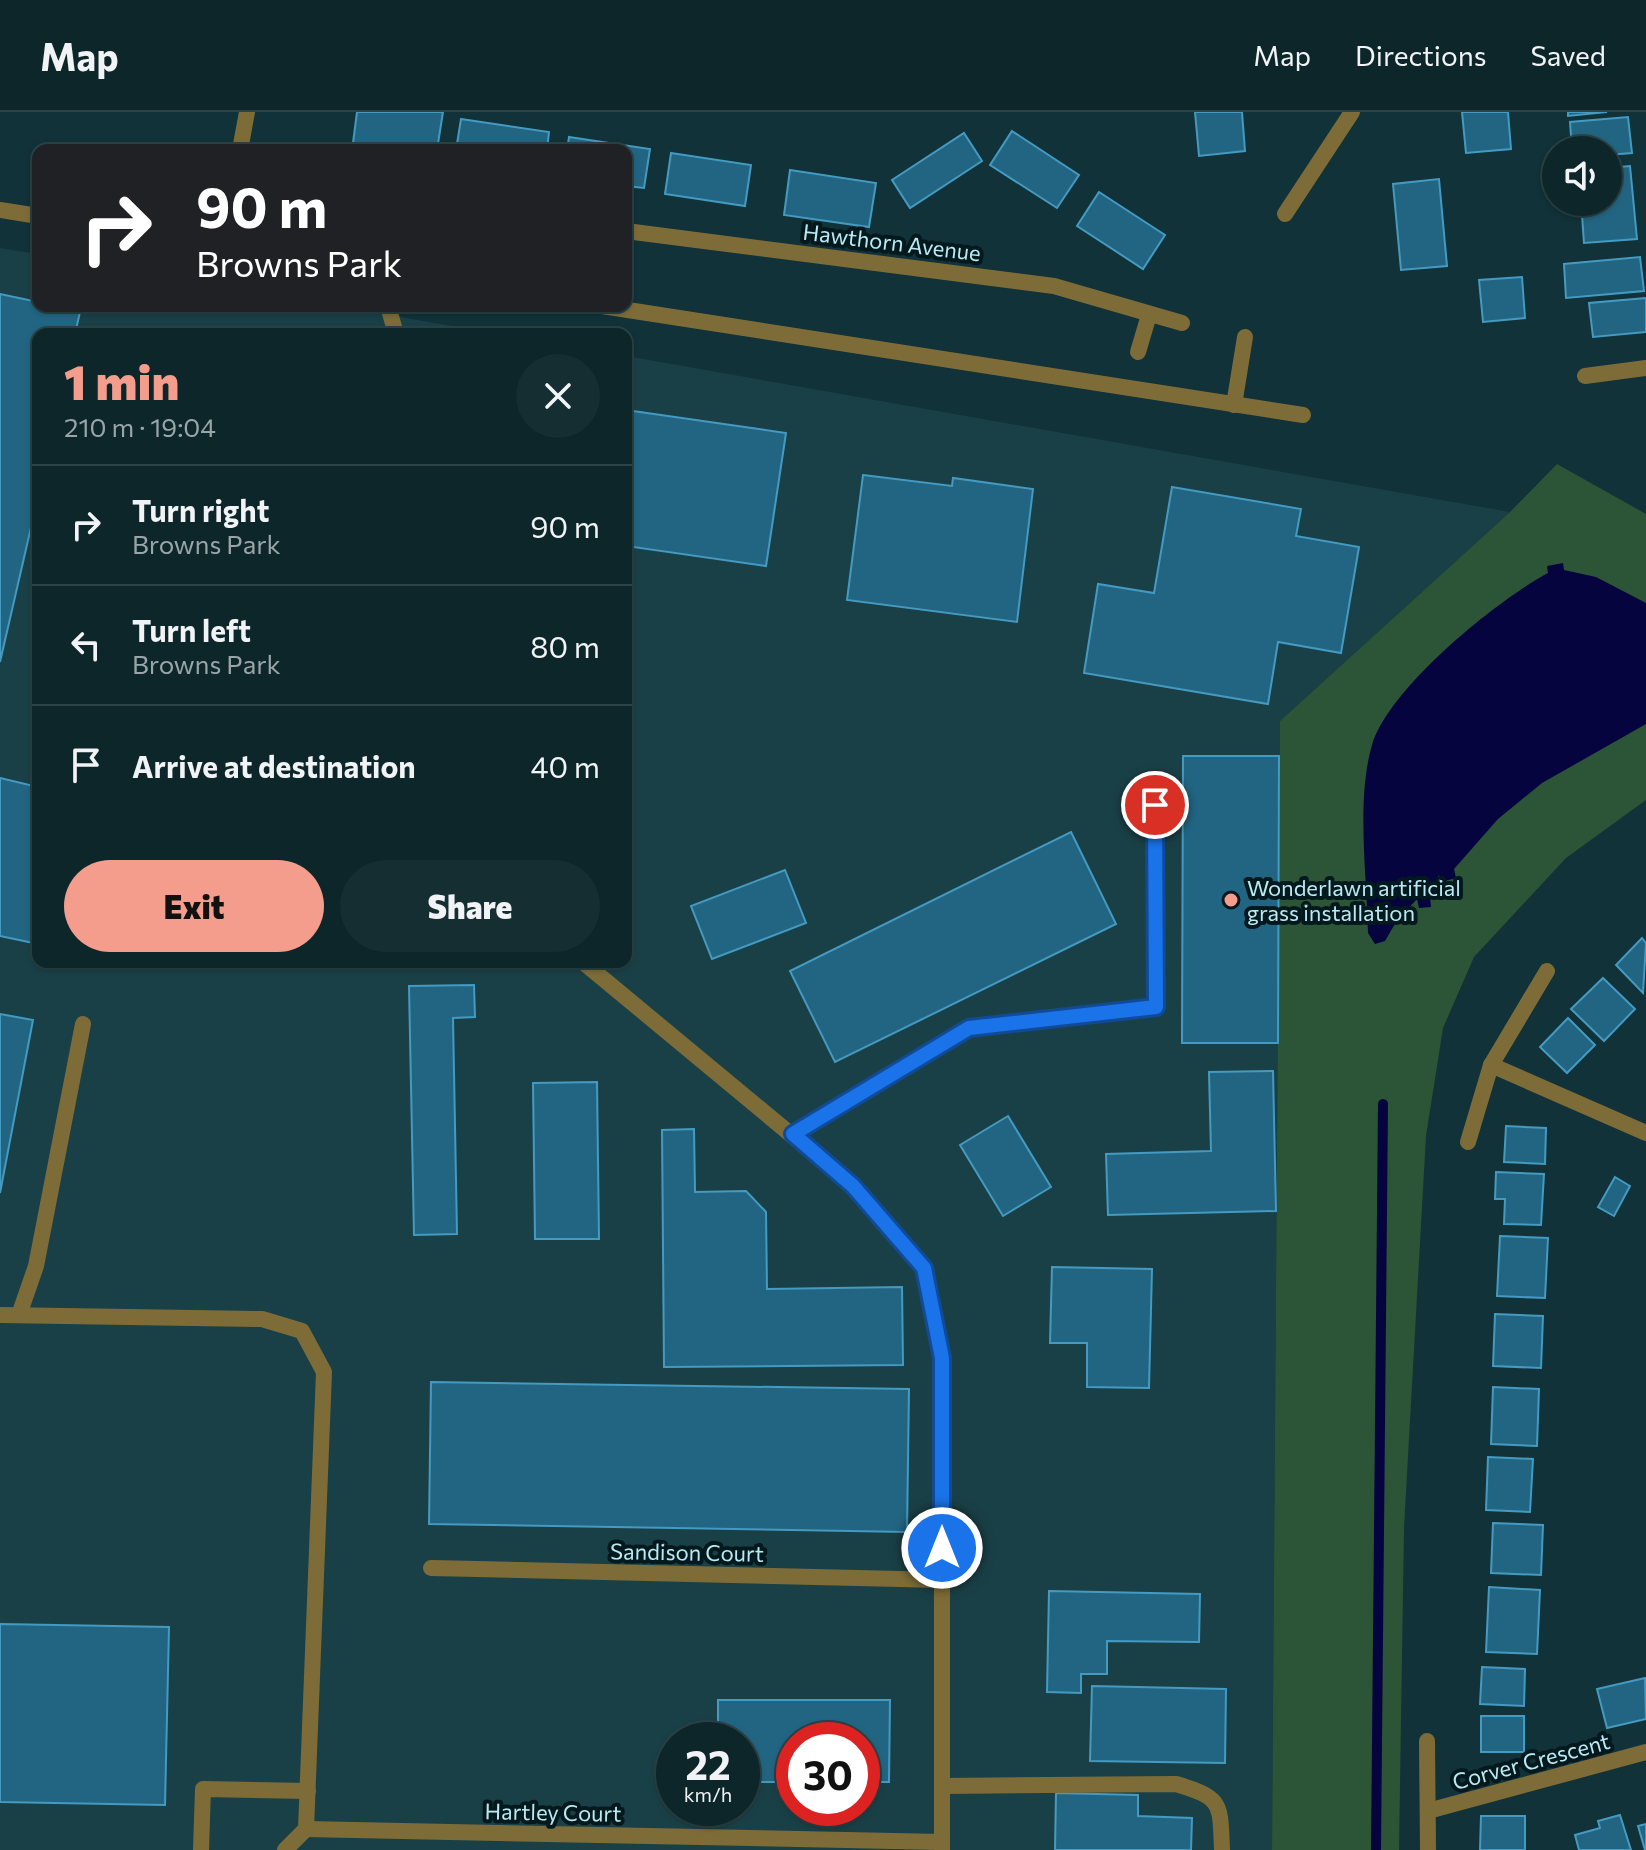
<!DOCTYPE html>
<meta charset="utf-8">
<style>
:root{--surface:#0c262a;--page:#152e32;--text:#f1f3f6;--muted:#9aa5a8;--line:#2c4347;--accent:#f49d8d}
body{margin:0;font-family:Commissioner,sans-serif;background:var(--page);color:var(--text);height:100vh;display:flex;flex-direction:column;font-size:30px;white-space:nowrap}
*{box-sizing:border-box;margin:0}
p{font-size:26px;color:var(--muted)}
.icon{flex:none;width:44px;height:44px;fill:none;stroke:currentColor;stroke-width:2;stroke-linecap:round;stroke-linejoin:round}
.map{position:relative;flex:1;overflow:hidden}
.side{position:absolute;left:32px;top:216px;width:600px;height:640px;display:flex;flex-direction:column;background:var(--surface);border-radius:16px;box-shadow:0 2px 6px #0004,0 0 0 2px var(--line)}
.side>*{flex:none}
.hud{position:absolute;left:32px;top:32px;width:600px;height:168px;border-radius:16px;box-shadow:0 2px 6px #0004,0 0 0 2px var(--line);background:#202124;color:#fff;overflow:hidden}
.controls{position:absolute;left:1542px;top:24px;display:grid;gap:16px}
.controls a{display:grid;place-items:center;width:80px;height:80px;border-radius:50%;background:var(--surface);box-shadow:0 2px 6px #0004,0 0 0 2px var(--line);font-size:40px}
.speed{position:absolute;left:656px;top:1610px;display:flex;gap:16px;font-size:40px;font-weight:700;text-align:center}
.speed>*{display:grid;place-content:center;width:104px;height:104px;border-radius:50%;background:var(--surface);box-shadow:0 2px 6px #0004,0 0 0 2px var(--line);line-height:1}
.speed small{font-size:20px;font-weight:400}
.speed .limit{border:12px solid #d22;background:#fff;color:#111}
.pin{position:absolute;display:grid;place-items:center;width:68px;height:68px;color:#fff;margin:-34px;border:4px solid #fff;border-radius:50%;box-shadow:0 2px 8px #0007}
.me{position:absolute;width:88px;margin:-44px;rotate:0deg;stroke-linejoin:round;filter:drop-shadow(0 0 6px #0008)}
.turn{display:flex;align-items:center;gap:28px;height:168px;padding:0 32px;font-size:36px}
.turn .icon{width:104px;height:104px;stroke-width:2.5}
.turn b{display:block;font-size:56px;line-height:68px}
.round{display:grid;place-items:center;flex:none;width:84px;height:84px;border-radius:42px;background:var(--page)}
.headline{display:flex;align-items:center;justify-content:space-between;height:136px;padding:0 32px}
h1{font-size:48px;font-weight:800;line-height:60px;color:var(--accent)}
.primary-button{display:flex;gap:16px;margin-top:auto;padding:16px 32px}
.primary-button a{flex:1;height:92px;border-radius:48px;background:var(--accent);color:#111;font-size:32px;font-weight:800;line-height:92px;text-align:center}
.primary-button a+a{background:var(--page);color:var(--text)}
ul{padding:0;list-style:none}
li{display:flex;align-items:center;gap:24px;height:120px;padding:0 32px;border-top:2px solid var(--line)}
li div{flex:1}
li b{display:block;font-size:30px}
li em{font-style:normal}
header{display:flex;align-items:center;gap:48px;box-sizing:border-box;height:112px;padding:0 40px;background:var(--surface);border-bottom:2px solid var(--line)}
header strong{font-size:38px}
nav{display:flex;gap:44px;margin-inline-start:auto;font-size:28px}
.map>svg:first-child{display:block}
.built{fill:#1a4047;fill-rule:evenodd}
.green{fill:#2c5437}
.water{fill:#06043f}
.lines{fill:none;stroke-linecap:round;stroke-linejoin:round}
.stream{stroke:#06043f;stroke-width:10}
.building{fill:#226582;stroke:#449ac1;stroke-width:2}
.service{stroke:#7e6c38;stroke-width:16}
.minor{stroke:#7e6c38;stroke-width:16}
.route-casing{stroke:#114b97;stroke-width:20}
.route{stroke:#1a73e8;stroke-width:14}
.poi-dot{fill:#f49d8d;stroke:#03191d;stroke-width:3}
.labels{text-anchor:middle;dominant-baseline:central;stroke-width:8;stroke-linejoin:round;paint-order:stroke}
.street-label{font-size:22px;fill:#baeaf3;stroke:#03191d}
.poi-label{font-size:22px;fill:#baeaf3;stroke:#03191d;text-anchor:start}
</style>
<header>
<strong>Map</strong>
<nav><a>Map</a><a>Directions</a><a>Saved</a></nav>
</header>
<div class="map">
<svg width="1646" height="1738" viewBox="0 0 1646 1738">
<rect width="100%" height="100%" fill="#103238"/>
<!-- built -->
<path class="built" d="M0,136L38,142V194H337L498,222H38V850H626V244L1510,400L1280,609L1272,1738H0ZM674,1628H742V1696H674ZM794,1628H862V1696H794Z"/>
<!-- green -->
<polygon class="green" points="1557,352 1646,402 1646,688 1566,746 1474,845 1443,916 1426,1024 1404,1416 1399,1738 1272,1738 1280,609 1510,400"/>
<!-- water -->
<path class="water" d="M1563,451L1564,458L1596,465L1646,491V612L1542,671L1498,707L1454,757L1456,766L1441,770L1439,763L1430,785L1431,795L1419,796L1417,787L1396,810L1385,829L1375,832L1368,821C1367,764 1356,688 1372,633C1389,576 1496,489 1548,461L1547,454Z"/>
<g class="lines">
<!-- stream -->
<polyline class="stream" points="1376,1738 1383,992"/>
</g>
<!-- building -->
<g class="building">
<polygon points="357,0 443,0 437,38 399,38 353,31"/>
<polygon points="1195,0 1242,0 1245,39 1199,44"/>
<polygon points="1462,0 1508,0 1511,37 1466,41"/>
<polygon points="1568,0 1607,0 1568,4"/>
<polygon points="1628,5 1632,41 1608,43 1608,38 1572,38 1570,10"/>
<polygon points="461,7 549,20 547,38 456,38"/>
<polygon points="1012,19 1079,63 1057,96 990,53"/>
<polygon points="964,21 982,49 910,96 892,68"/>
<polygon points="569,25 650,37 644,76 626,74 626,38 567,38"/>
<polygon points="671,41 751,53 745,94 665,82"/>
<polygon points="1630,54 1637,127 1584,131 1581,90 1608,90 1608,56"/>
<polygon points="790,58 876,71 869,115 784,103"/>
<polygon points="1439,67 1447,154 1401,158 1393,72"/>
<polygon points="1099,80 1165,123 1143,157 1077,114"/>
<polygon points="1640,145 1644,179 1566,186 1564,152"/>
<polygon points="1522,165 1525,206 1483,210 1479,168"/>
<polygon points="0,182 38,190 38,194 80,200 75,222 38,222 38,385 0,550"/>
<polygon points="1646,186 1646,220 1593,225 1589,191"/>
<polygon points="626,298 786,321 766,454 626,434"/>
<polygon points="863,363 952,374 953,366 1033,377 1017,510 847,488"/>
<polygon points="1172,375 1301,397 1296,424 1359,435 1341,541 1278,530 1268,592 1084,561 1098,472 1154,481"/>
<polygon points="1183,644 1279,644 1278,931 1182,931"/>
<polygon points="0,666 38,675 38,832 0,824"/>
<polygon points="1071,720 1116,812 835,950 790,859"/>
<polygon points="785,758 806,811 712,847 691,794"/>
<polygon points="1642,826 1646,831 1643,881 1616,853"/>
<polygon points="1603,866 1635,897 1604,929 1571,897"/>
<polygon points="474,873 475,905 453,906 457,1122 414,1123 409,874"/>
<polygon points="0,902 33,908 0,1081"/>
<polygon points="1568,906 1595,933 1567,961 1540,935"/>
<polygon points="1273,959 1276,1099 1108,1103 1106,1042 1211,1039 1209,960"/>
<polygon points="597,970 599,1127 535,1127 533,971"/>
<polygon points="1008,1004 1051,1075 1003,1104 960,1033"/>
<polygon points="1506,1014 1546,1016 1545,1052 1504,1050"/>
<polygon points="694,1017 695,1080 746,1079 766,1100 767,1177 902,1175 903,1253 664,1255 662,1018"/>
<polygon points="1496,1060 1544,1062 1541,1113 1504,1112 1505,1087 1495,1087"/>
<polygon points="1615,1065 1630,1074 1614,1104 1598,1095"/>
<polygon points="1500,1124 1548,1126 1545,1186 1497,1184"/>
<polygon points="1052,1155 1152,1157 1149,1276 1087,1275 1087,1231 1050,1231"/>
<polygon points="1495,1202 1543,1204 1541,1256 1493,1254"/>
<polygon points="431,1270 909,1277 907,1420 429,1412"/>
<polygon points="1493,1275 1539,1277 1537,1334 1491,1332"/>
<polygon points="1488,1345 1533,1347 1530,1400 1486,1398"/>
<polygon points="1493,1411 1543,1413 1541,1463 1491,1461"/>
<polygon points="1489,1475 1540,1478 1537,1542 1486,1540"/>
<polygon points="1049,1479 1200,1482 1199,1530 1107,1529 1107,1562 1081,1562 1081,1581 1047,1580"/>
<polygon points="0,1512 169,1515 165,1693 0,1690"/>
<polygon points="1482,1555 1525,1557 1524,1594 1480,1592"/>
<polygon points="1645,1566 1646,1607 1607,1616 1597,1577"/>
<polygon points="1092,1574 1226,1577 1225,1651 1090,1649"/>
<polygon points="718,1588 890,1588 889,1670 862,1670 862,1628 794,1628 794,1670 742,1670 742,1628 718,1628"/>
<rect x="1481" y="1604" width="43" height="36"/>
<polygon points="1056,1681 1138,1683 1138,1704 1192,1706 1191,1738 1055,1738"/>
<polygon points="1620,1703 1631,1738 1579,1738 1575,1723 1600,1716 1598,1709"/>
<polygon points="1481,1704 1525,1704 1525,1738 1480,1738"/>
<polygon points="1646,1712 1646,1738 1645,1738 1638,1714"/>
</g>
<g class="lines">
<!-- service -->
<g class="service">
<polyline points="1585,264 1646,256"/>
<polyline points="793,1022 969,916 1156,895 1155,693"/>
<polyline points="0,1203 262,1207 302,1219 324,1260 306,1717 285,1738"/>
<polyline points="19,1203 36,1154 83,912"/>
<path d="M942,1674L1176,1672C1223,1686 1220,1691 1222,1738"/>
<polyline points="201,1738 203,1677 308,1679"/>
</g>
<!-- minor -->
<g class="minor">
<polyline points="240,38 247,0"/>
<polyline points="0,98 38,104"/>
<polyline points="1285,102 1352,0"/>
<polyline points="626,119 1054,174 1182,211"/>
<polyline points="388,194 396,222"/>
<polyline points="602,194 1303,303"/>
<polyline points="1138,240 1149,203"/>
<polyline points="1234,293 1245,225"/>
<polyline points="583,850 853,1074 924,1156 942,1246 942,1738"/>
<polyline points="1491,953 1646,1021"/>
<polyline points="1468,1030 1491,953 1547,859"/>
<polyline points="431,1456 942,1468"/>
<polyline points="1427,1629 1428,1738"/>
<polyline points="1428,1699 1646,1640"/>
<polyline points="306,1717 942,1730"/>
</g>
</g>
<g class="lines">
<!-- route casing -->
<g class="route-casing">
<polyline id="route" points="942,1436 942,1246 924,1156 853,1074 793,1022 969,916 1156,895 1155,693"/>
</g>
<!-- route -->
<use href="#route" class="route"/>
</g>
<!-- markers -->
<circle class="poi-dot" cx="1231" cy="788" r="8"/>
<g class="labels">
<!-- street labels -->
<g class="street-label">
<text transform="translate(892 130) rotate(7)">Hawthorn Avenue</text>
<text transform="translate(687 1440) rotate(1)">Sandison Court</text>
<text transform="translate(1531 1649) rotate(-15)">Corver Crescent</text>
<text transform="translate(553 1700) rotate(1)">Hartley Court</text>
</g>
<!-- poi labels -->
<g class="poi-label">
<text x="1247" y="775">Wonderlawn artificial<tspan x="1247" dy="25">grass installation</tspan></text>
</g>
</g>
</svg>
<div class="controls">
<a><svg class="icon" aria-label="sound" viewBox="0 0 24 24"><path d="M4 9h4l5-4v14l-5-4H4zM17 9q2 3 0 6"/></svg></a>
</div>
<div class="speed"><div>22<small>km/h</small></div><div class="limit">30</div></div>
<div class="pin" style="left:1155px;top:693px;background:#d93025"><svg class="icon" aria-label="arrive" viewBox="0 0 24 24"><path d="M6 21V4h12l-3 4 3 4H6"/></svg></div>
<svg class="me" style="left:942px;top:1436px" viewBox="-20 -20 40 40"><circle r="17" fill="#1a73e8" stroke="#fff" stroke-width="3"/><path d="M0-11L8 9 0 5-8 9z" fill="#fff"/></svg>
<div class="hud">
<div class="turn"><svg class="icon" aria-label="right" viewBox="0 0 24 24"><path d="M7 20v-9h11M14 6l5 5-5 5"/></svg><div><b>90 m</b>Browns Park</div></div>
</div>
<section class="side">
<div class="headline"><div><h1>1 min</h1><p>210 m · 19:04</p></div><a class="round"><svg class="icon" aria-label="close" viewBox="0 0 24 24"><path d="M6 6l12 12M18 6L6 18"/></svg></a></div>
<ul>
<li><svg class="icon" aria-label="right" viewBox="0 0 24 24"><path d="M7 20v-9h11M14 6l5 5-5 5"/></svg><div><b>Turn right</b><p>Browns Park</p></div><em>90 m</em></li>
<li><svg class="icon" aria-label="left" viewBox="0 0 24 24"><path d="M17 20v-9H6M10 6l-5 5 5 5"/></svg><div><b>Turn left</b><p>Browns Park</p></div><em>80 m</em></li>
<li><svg class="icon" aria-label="arrive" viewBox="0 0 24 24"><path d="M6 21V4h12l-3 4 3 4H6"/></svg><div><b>Arrive at destination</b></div><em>40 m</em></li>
</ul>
<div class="primary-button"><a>Exit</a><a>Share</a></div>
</section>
</div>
